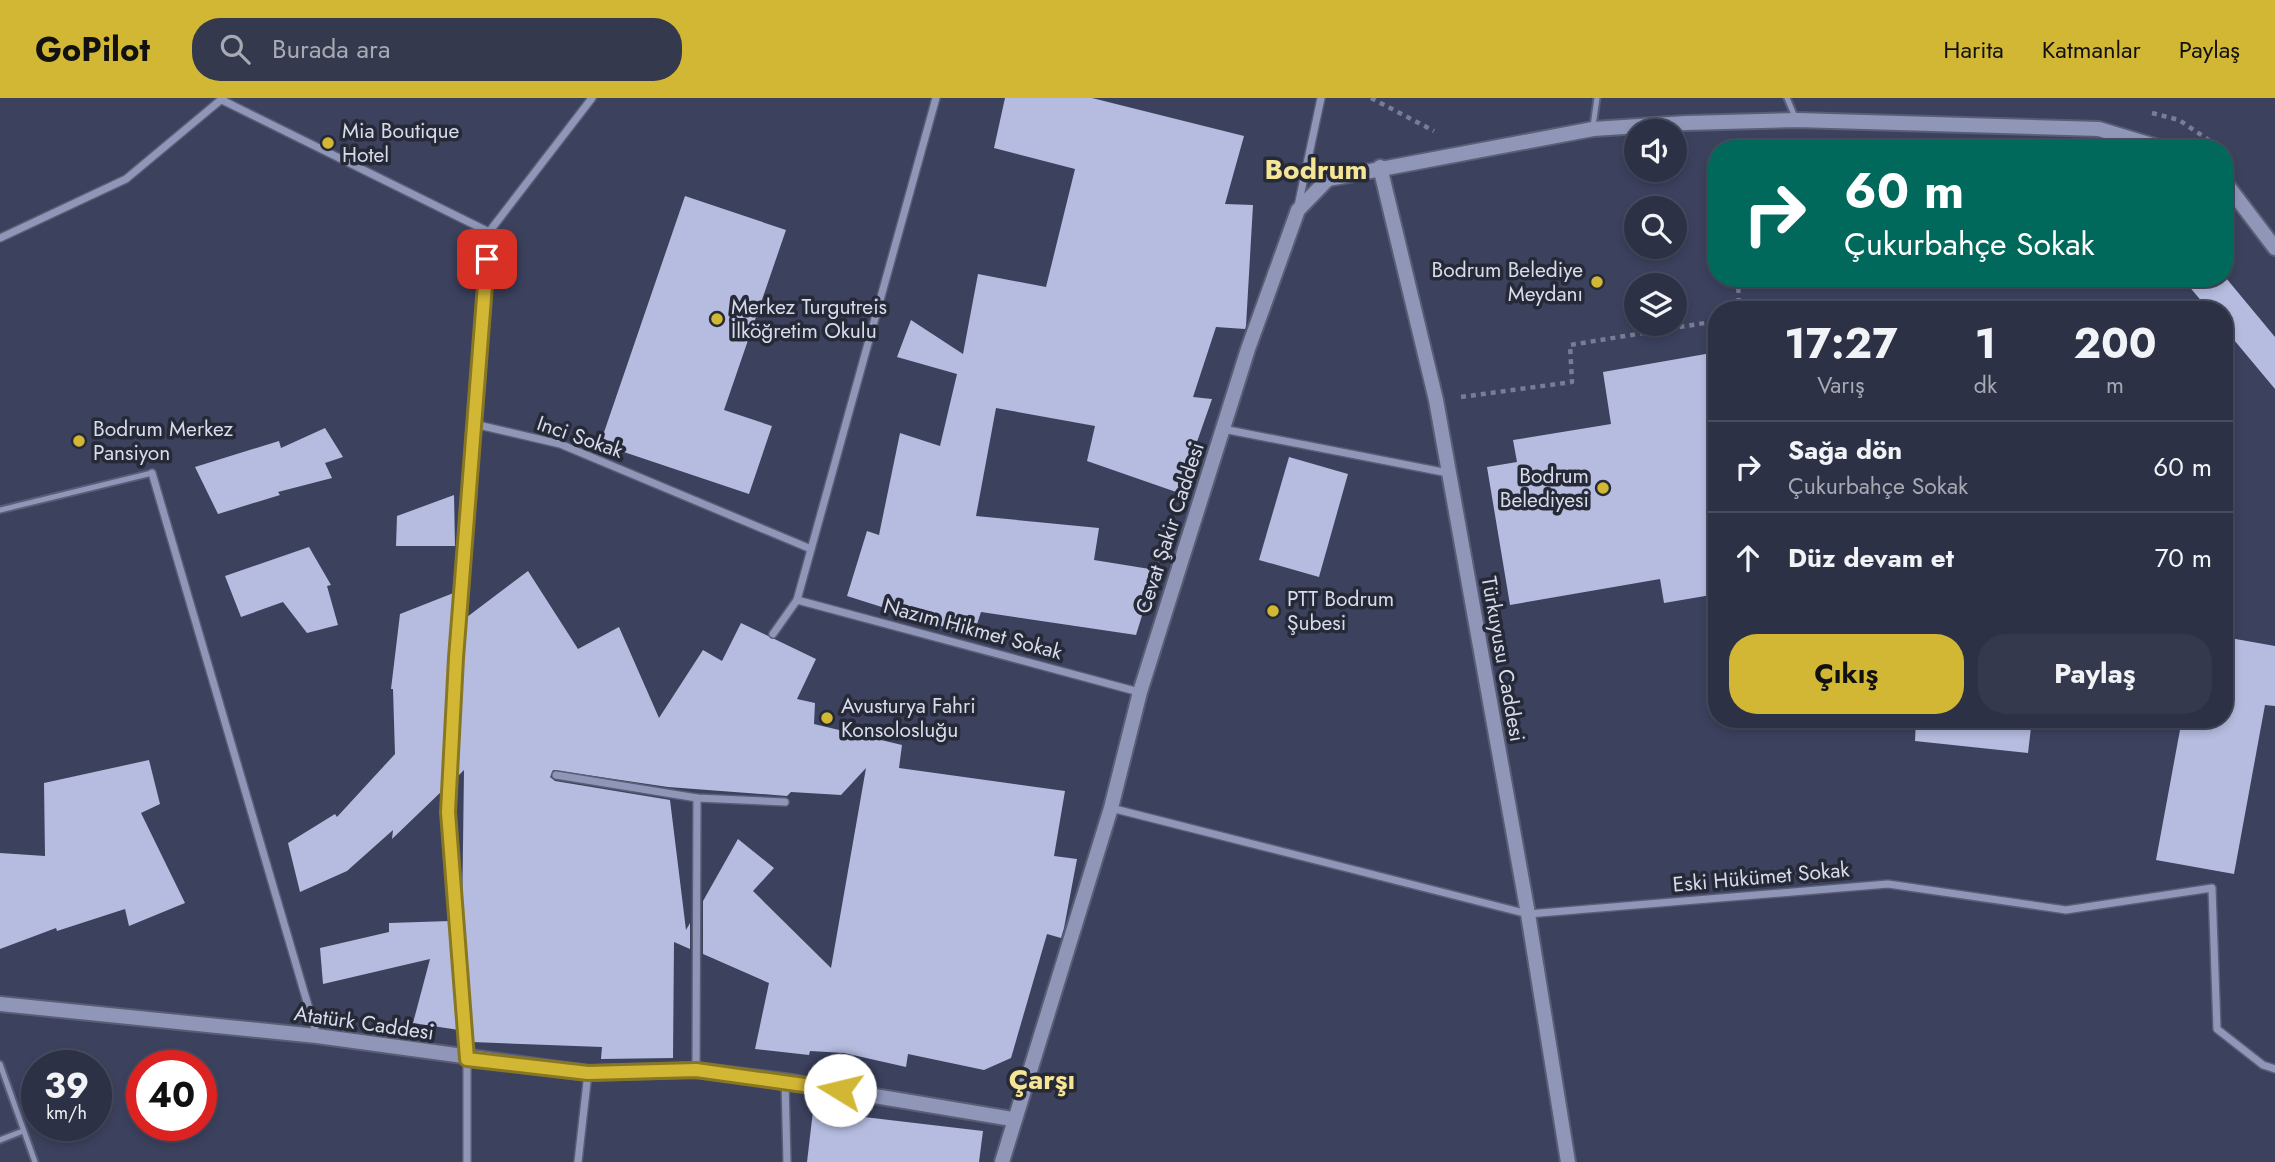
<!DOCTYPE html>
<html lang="tr">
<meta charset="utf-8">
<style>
:root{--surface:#2d3146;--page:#35394d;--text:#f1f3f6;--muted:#a7a9b3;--line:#484c5f;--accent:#d2b735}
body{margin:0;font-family:Jost,sans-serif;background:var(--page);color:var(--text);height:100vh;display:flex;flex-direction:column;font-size:26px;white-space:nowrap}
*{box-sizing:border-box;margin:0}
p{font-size:23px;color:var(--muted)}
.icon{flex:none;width:38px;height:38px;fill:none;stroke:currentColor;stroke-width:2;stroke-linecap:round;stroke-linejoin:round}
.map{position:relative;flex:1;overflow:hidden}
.drawer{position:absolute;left:1708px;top:203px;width:525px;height:427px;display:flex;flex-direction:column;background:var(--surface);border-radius:28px;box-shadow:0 4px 10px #0003,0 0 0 2px var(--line)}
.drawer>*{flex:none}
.hud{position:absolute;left:1708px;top:42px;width:525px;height:147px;border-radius:28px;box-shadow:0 4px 10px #0003,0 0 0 2px var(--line);background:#00695c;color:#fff;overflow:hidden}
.fabs{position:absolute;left:1624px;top:21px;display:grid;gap:14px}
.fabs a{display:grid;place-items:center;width:63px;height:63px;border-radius:50%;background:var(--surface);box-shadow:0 4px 10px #0003,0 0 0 2px var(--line);font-size:35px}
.speed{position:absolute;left:21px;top:952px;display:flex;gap:14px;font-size:35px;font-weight:700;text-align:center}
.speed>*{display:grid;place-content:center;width:91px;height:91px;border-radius:50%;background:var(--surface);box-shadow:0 4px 10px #0003,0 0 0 2px var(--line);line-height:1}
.speed small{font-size:18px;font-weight:400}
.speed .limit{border:10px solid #d22;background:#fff;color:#111}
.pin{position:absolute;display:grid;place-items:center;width:60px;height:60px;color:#fff;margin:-30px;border-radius:14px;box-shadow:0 4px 10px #0006}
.me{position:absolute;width:77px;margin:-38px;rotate:279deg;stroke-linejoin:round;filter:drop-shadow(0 0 5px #0008)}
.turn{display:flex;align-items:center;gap:24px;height:147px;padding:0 21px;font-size:32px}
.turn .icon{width:91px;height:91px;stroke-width:2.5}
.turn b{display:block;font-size:49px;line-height:60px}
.eta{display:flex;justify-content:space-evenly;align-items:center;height:119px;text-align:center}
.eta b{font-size:42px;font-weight:700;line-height:49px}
.cta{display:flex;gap:14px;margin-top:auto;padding:14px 21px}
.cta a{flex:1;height:80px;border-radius:28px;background:var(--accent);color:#111;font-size:28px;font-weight:700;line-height:80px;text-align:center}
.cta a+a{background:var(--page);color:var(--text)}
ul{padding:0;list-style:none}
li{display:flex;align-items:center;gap:21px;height:91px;padding:0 21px;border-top:2px solid var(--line)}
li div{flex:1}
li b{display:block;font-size:26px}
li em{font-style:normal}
header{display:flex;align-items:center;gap:42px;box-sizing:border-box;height:98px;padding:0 35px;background:var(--accent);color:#111}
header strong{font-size:33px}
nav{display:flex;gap:38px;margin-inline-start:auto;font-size:24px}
.search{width:490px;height:63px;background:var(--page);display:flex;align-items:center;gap:18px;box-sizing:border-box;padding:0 24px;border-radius:28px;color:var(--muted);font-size:26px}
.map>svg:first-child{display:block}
.building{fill:#b5bcdf}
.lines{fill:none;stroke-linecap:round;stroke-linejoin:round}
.lane-casing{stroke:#595d75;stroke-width:9}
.street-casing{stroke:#595d75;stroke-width:10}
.secondary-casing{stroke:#595d75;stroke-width:18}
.path{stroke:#787c95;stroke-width:4.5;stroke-dasharray:5 5;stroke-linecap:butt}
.lane{stroke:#8f96b8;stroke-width:5}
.street{stroke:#8f96b8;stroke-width:7}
.secondary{stroke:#8f96b8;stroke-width:14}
.route-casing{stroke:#872;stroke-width:18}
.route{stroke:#d2b735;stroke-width:12}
.poi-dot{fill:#d2b735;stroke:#262936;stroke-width:2.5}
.labels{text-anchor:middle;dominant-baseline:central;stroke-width:7;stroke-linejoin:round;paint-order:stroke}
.poi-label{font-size:21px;fill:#d7dbed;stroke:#262936;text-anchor:start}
.street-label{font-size:21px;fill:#d7dbed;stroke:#262936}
.district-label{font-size:28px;font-weight:bold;fill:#f7e596;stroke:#262936}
</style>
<header>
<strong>GoPilot</strong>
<div class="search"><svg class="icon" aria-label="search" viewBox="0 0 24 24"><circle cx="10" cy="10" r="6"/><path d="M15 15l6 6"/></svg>Burada ara</div>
<nav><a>Harita</a><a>Katmanlar</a><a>Paylaş</a></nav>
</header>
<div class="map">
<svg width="2275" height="1064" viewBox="0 0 2275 1064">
<rect width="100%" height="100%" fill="#3c415e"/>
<!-- building -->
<g class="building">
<polygon points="1005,0 1092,0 1244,38 1225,106 1253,107 1246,228 1245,231 1216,229 1193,299 1212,301 1179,395 1087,363 1095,328 996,310 976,418 1099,430 1094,462 1156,472 1136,537 981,514 973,538 847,498 867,433 879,437 900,335 940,348 957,276 897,259 911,222 963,256 978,176 1046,189 1075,71 994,50"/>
<polygon points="685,98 786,132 724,312 772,328 749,396 600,346"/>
<polygon points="2182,180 2226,180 2275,239 2275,291 2224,230 2224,212 2209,212"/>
<polygon points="1717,254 1717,496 1664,505 1660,481 1510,507 1487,369 1517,364 1513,342 1611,326 1603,274"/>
<polygon points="325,330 343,359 325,365 332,380 278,394 280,397 218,416 195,369 279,343 281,350"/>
<polygon points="1289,359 1348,376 1319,479 1259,462"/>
<polygon points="454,397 455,448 396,448 397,418"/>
<polygon points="309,449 331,487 327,488 338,527 307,535 283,504 241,519 225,478"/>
<polygon points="528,473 578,551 619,529 659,620 703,552 722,563 741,525 816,561 797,601 815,605 814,626 902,647 899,670 1065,693 1054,758 1077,761 1064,830 1061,840 1047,836 1011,960 984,972 908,956 906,969 844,955 810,953 809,957 755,951 769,885 703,856 703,803 738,741 774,770 753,793 831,870 866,670 841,697 791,694 787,698 668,689 553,672 550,679 555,683 670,702 686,832 690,825 690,851 674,844 673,960 601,961 602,949 472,944 462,822 464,672 456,680 467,519"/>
<polygon points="456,494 443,692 392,741 393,732 347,773 300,794 288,745 335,716 337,719 395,656 393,591 391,591 400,516"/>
<polygon points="2230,540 2275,548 2275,608 2265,607 2234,776 2156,762 2182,621 2224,621 2224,568"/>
<polygon points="1916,621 2032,621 2028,655 1915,643"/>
<polygon points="149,662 160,706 141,715 185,805 129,828 125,811 57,833 56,830 0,851 0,755 45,758 44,685"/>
<polygon points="450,823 459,932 413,925 430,861 323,886 320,850 389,834 389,825"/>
<polygon points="813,1013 983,1033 979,1064 807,1064"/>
</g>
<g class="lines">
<!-- lane casing -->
<g class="lane-casing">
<g id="lane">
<polyline points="1787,0 1795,19"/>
<polyline points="1593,28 1597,0"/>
<polyline points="0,412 152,375"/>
<polyline points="0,966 35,1064"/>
<polyline points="0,1042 23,1033"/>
</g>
</g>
<!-- street casing -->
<g class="street-casing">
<g id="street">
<polyline points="222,2 489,134"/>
<polyline points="1298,108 1321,0"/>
<polyline points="489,134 474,326 560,346 811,451"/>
<polyline points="489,134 592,0"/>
<polyline points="0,140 126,81 223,0"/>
<polyline points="1223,331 1448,375"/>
<polyline points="152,375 317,938"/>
<polyline points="797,502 1139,594"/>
<polyline points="773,536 797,502 936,0"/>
<polyline points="556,677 697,700 785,704"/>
<polyline points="1111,710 1528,816 1888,786 2066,812 2212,790 2217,931 2263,967 2275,971"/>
<polyline points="696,972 697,700"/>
<polyline points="785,983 787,1064"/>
<polyline points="467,1064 467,961 448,714 474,326"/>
<polyline points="578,1064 588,975"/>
</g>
</g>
<!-- secondary casing -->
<g class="secondary-casing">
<g id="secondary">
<polyline points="1380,69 1436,302 1528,816 1568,1064"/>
<polyline points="2224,83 2275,150"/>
<polyline points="0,906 317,938 588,975 696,972 785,983 1012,1021"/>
<polyline points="1002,1064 1111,710 1140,594 1248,251 1298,112 1328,81 1593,31 1686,25 1797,22 2099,31 2165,51"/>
</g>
</g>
<!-- path -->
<g class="path">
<polyline points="1371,0 1434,33"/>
<polyline points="2152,15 2179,22 2222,51"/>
<polyline points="1738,180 1739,212"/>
<polyline points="1461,299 1572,284 1570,247 1717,223"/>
</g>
<!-- lane -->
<use href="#lane" class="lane"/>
<!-- street -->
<use href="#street" class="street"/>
<!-- secondary -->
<use href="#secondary" class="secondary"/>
</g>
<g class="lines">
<!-- route casing -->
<g class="route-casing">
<polyline id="route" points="487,161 456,560 448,714 467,961 588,975 696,972 840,992"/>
</g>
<!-- route -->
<use href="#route" class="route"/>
</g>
<!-- markers -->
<g class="poi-dot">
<circle cx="328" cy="45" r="7"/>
<circle cx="1597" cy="184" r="7"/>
<circle cx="717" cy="221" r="7"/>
<circle cx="79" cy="343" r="7"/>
<circle cx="1603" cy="390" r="7"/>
<circle cx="1273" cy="513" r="7"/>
<circle cx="827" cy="620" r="7"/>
</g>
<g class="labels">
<!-- poi labels -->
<g class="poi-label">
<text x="342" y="33">Mia Boutique<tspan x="342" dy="24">Hotel</tspan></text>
<text x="1583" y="172" text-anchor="end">Bodrum Belediye<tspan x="1583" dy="24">Meydanı</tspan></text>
<text x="731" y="209">Merkez Turgutreis<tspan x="731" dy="24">İlköğretim Okulu</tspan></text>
<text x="93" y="331">Bodrum Merkez<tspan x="93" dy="24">Pansiyon</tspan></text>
<text x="1589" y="378" text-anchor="end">Bodrum<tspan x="1589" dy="24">Belediyesi</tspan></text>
<text x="1287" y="501">PTT Bodrum<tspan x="1287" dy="24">Şubesi</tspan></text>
<text x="841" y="608">Avusturya Fahri<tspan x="841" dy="24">Konsolosluğu</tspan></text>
</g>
<!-- street labels -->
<g class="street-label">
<text transform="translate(580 339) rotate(19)">Inci Sokak</text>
<text transform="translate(1170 430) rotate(-72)">Cevat Şakir Caddesi</text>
<text transform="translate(973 531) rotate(15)">Nazım Hikmet Sokak</text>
<text transform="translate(1503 561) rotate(80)">Türkuyusu Caddesi</text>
<text transform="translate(1761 779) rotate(-5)">Eski Hükümet Sokak</text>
<text transform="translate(364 925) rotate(8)">Atatürk Caddesi</text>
</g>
<!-- district labels -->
<g class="district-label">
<text x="1316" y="71">Bodrum</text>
<text x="1042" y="981">Çarşı</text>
</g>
</g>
</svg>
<div class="fabs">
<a><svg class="icon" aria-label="sound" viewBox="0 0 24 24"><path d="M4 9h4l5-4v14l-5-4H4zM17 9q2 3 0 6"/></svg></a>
<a><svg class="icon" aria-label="search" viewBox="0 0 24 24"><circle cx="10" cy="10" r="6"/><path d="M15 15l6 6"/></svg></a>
<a><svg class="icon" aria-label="layers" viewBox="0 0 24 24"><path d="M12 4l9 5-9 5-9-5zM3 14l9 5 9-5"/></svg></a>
</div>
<div class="speed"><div>39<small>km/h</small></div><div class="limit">40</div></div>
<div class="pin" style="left:487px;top:161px;background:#d93025"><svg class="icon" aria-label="arrive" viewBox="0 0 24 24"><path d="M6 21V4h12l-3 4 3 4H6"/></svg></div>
<svg class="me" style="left:840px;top:992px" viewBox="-20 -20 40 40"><circle r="19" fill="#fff"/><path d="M0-13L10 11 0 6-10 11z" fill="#d2b735"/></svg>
<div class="hud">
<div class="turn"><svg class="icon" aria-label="right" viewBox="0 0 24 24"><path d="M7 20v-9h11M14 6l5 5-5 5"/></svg><div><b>60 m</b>Çukurbahçe Sokak</div></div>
</div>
<section class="drawer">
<div class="eta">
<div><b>17:27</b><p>Varış</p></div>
<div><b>1</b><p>dk</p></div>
<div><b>200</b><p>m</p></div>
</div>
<ul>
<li><svg class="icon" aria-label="right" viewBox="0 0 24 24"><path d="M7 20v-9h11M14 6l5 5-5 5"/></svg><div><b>Sağa dön</b><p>Çukurbahçe Sokak</p></div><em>60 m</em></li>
<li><svg class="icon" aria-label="ahead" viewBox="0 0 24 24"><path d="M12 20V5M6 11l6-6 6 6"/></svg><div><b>Düz devam et</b></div><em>70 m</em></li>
</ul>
<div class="cta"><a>Çıkış</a><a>Paylaş</a></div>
</section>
</div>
